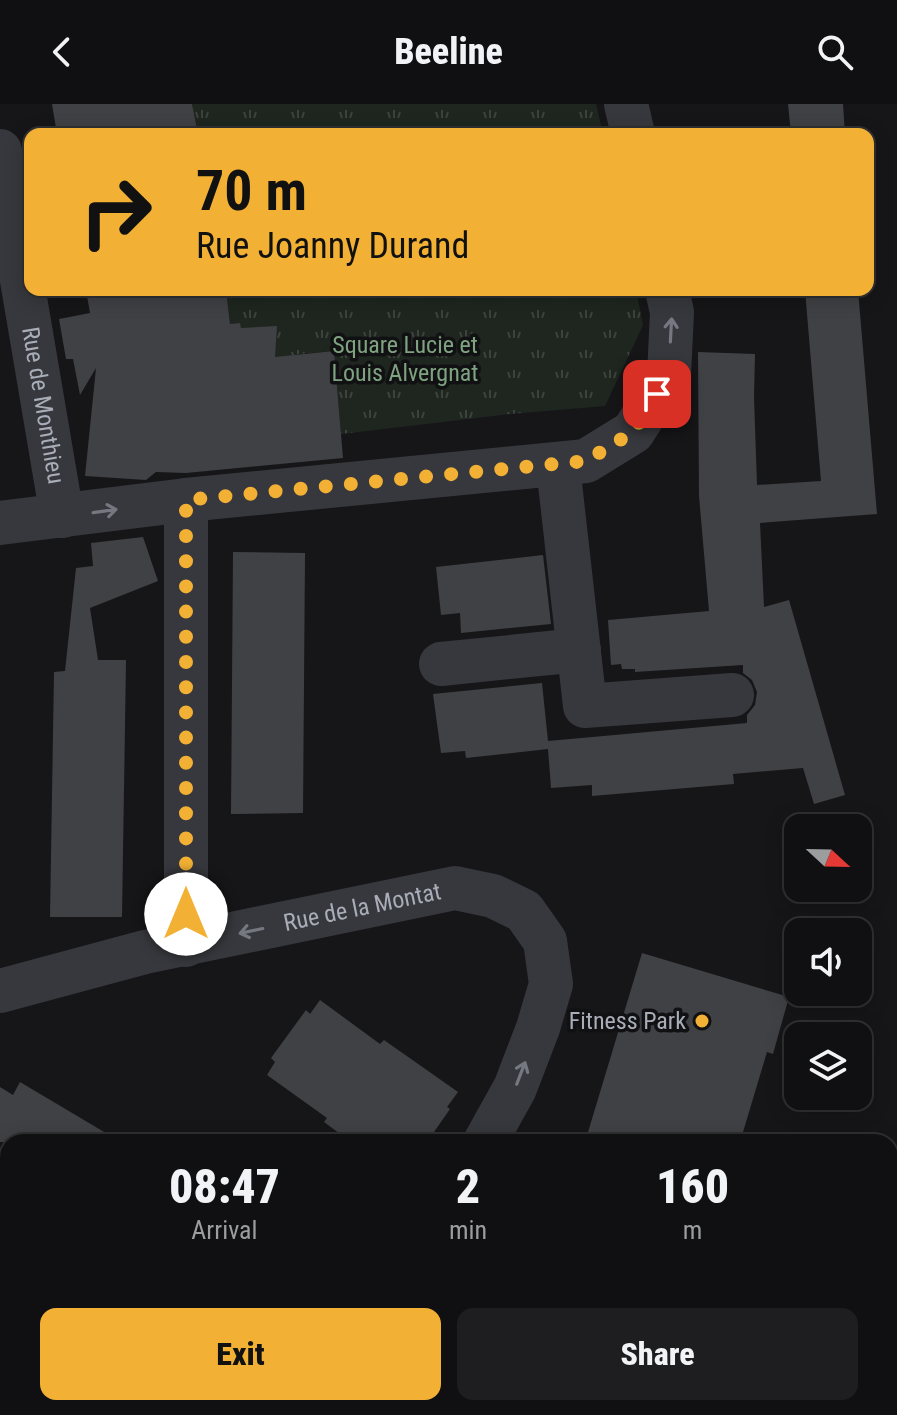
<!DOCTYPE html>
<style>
:root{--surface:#101012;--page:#1e1e20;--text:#f1f3f6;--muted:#9c9d9f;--line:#303032;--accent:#f2b134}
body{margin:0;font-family:"Roboto Condensed",sans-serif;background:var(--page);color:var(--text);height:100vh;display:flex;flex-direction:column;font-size:30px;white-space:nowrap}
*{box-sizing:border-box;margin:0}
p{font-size:26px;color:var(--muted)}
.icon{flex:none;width:44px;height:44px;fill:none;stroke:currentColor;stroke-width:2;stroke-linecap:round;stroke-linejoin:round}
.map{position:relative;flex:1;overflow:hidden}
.side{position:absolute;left:0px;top:1030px;width:898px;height:282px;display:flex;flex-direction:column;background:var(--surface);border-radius:24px 24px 0 0;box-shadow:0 4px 20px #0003,0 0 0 2px var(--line)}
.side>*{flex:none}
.banner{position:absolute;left:24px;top:24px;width:850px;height:168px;border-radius:16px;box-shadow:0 4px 20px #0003,0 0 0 2px var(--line);background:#f2b134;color:#111;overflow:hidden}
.needle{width:52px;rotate:112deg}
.buttons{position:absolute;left:784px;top:710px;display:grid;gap:16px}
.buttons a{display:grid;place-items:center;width:88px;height:88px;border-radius:16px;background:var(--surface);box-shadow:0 4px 20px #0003,0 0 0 2px var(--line);font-size:40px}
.pin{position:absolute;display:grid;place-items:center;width:68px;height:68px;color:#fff;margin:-34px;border-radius:16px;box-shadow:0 4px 12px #0006}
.me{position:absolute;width:88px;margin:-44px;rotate:0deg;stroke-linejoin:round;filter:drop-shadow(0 0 6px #0008)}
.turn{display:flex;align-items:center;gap:28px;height:168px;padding:0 40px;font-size:36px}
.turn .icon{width:104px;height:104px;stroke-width:2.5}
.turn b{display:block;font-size:56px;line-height:68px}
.eta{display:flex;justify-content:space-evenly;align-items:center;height:136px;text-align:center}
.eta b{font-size:48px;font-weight:800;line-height:56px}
.primary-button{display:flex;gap:16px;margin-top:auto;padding:16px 40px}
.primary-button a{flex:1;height:92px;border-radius:16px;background:var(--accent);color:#111;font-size:32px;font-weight:800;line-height:92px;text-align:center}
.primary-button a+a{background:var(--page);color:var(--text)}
header{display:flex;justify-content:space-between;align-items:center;height:104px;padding:0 40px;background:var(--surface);font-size:36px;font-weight:800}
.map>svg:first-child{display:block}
.park{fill:url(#park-tufts)}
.building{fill:#404145}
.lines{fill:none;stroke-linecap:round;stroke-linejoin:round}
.minor{stroke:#37383d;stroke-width:44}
.major{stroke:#53555c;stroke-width:44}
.oneway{stroke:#757881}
.route{stroke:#f2b134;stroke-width:14;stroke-dasharray:0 25.2}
.poi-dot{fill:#f2b134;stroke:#111113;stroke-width:3}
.labels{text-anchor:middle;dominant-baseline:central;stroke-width:7;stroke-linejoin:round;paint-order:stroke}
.park-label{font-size:24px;fill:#7fa381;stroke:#111113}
.street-label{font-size:24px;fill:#a8adb8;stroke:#111113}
.poi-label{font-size:24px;fill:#a8adb8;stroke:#111113;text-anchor:end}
</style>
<header><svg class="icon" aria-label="back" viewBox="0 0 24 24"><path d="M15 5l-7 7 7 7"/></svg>Beeline<svg class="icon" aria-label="search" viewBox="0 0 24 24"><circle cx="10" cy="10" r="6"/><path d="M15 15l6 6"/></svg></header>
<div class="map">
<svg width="897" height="1311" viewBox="0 0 897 1311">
<defs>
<pattern id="park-tufts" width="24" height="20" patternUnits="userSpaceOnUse" patternTransform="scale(2)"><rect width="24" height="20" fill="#1e261f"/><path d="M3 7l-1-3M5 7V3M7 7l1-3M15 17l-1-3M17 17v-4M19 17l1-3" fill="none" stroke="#3c433d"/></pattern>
</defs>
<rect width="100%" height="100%" fill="#161618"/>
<!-- park -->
<g class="park">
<polygon points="192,0 596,0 603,30 198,30"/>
<polygon points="226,186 636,186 643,221 605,302 510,310 341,330 334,247 299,250 275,256 241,225 240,219 230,220"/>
</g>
<!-- building -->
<g class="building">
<polygon points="52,0 192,0 198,30 57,30"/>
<polygon points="788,0 843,0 845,30 791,30"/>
<polygon points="86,186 226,186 230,220 240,219 241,224 277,222 275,253 334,247 343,354 186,369 156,368 146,376 85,372 96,264 80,291 73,255 66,255 59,215 90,209"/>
<polygon points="805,186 858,186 877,410 760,419 764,503 789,496 845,691 814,700 803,664 733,670 734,680 592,692 592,681 551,684 548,645 466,654 465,647 441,649 433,590 512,582 542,579 548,637 747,619 747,611 755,601 757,588 752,576 743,569 743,561 635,568 635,565 622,565 621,560 611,561 608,516 709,507 699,392 698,248 755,250 754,293 757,381 821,377"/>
<polygon points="143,433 158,477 90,504 98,556 126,556 122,813 50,813 54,568 65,567 76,464 93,462 91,439"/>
<polygon points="233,448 305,449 303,709 231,710"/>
<polygon points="543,451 551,520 461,529 460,509 441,511 436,463"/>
<polygon points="642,849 789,893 773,950 767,948 740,1038 585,1038"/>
<polygon points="320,896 380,940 384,936 458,988 447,1003 450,1005 427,1038 351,1038 324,1018 327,1014 267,971 275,958 271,954 306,906 310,910"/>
<polygon points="20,978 121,1038 0,1038 0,983 13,991"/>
</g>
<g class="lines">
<!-- minor -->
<g class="minor">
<polyline points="626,0 633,30"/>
<path id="s1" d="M0,47L62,412"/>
<polyline points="558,362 585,602 732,591"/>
<polyline points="186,396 186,841"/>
<polyline points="0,419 186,396 586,357 633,328 669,271 672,208 667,186"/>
<polyline points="441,560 579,546"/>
<path id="s2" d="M0,887L145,848L455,784L493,792L524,807L545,837L551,880L538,924L515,984L485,1038"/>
<polyline points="29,1304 40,1311"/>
<polyline points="325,1304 329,1311"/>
<polyline points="181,1311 192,1304"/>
</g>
<!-- major -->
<g class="major">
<polyline points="890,1116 897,1092"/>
<polyline points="787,1311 791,1304"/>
<polyline points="853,1311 854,1304"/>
</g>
</g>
<!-- one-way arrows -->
<defs><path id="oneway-shaft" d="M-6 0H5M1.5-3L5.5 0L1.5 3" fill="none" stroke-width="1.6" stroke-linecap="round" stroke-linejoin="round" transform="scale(2)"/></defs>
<g class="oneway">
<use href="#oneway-shaft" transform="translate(671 226) rotate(-87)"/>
<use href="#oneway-shaft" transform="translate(105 407) rotate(-8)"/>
<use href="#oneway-shaft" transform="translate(251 827) rotate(168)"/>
<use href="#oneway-shaft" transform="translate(521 969) rotate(-69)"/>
</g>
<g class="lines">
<!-- route -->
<polyline class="route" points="186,810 186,396 586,357 633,328 657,290"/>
</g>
<!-- markers -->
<circle class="poi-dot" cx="702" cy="917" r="8"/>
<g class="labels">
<!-- park labels -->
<g class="park-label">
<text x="405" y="241">Square Lucie et<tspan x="405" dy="28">Louis Alvergnat</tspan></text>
</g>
<!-- street labels -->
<g class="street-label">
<text stroke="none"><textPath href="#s1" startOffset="258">Rue de Monthieu</textPath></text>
<text stroke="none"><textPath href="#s2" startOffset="372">Rue de la Montat</textPath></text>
</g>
<!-- poi labels -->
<g class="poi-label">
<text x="686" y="917">Fitness Park</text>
</g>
</g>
</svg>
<div class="buttons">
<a><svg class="needle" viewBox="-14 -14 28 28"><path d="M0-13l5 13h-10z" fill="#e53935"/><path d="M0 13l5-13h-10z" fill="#9c9d9f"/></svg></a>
<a><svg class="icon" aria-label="sound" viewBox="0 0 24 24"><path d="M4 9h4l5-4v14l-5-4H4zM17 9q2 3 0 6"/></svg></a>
<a><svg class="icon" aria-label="layers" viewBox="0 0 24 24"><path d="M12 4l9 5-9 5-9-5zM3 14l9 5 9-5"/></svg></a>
</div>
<div class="pin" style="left:657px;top:290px;background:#d93025"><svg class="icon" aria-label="arrive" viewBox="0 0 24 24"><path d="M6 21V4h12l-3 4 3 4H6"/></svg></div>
<svg class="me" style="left:186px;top:810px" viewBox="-20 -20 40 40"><circle r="19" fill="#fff"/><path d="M0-13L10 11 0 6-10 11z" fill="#f2b134"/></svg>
<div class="banner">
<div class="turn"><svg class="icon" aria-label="right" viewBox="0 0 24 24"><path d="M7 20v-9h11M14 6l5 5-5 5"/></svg><div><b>70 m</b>Rue Joanny Durand</div></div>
</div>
<section class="side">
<div class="eta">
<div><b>08:47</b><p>Arrival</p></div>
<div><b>2</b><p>min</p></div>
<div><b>160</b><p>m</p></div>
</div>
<div class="primary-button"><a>Exit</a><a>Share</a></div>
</section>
</div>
